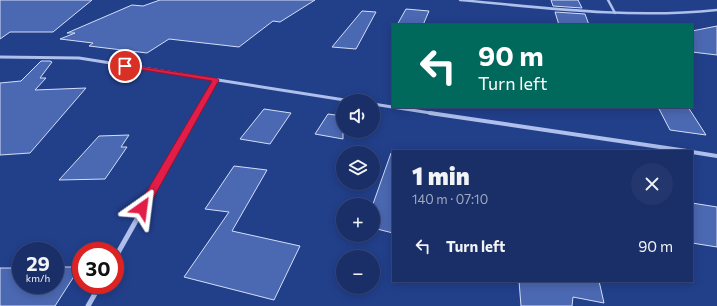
<!DOCTYPE html>
<meta charset="utf-8">
<style>
:root{--surface:#1a2f68;--page:#23376e;--text:#f1f3f6;--muted:#9fa9c0;--line:#384a7c}
body{margin:0;font-family:Commissioner,sans-serif;background:var(--page);color:var(--text);height:100vh;display:flex;flex-direction:column;font-size:15px;white-space:nowrap}
*{box-sizing:border-box;margin:0}
p{font-size:13px;color:var(--muted)}
.icon{flex:none;width:22px;height:22px;fill:none;stroke:currentColor;stroke-width:2;stroke-linecap:round;stroke-linejoin:round}
.map{position:relative;flex:1;overflow:hidden}
.sheet{position:absolute;left:392px;top:150px;width:301px;height:132px;display:flex;flex-direction:column;background:var(--surface);border-radius:0px;box-shadow:0 2px 10px #0003,0 0 0 1px var(--line)}
.sheet>*{flex:none}
.banner{position:absolute;left:392px;top:24px;width:301px;height:84px;border-radius:0px;box-shadow:0 2px 10px #0003,0 0 0 1px var(--line);background:#00695c;color:#fff;overflow:hidden}
.tools{position:absolute;left:336px;top:94px;display:grid;gap:8px}
.tools a{display:grid;place-items:center;width:44px;height:44px;border-radius:50%;background:var(--surface);box-shadow:0 2px 10px #0003,0 0 0 1px var(--line);font-size:20px}
.speed{position:absolute;left:12px;top:242px;display:flex;gap:8px;font-size:20px;font-weight:700;text-align:center}
.speed>*{display:grid;place-content:center;width:52px;height:52px;border-radius:50%;background:var(--surface);box-shadow:0 2px 10px #0003,0 0 0 1px var(--line);line-height:1}
.speed small{font-size:10px;font-weight:400}
.speed .limit{border:6px solid #d22;background:#fff;color:#111}
.pin{position:absolute;display:grid;place-items:center;width:34px;height:34px;color:#fff;margin:-17px;border:2px solid #fff;border-radius:50%;box-shadow:0 1px 4px #0007}
.me{position:absolute;width:44px;margin:-22px;rotate:31deg;stroke-linejoin:round;filter:drop-shadow(0 0 3px #0008)}
.turn{display:flex;align-items:center;gap:14px;height:84px;padding:0 20px;font-size:18px}
.turn .icon{width:52px;height:52px;stroke-width:2.5}
.turn b{display:block;font-size:28px;line-height:34px}
.round{display:grid;place-items:center;flex:none;width:42px;height:42px;border-radius:21px;background:var(--page)}
.overview{display:flex;align-items:center;justify-content:space-between;height:68px;padding:0 20px}
h1{font-size:24px;font-weight:800;line-height:30px}
ul{padding:0;list-style:none}
li{display:flex;align-items:center;gap:12px;height:56px;padding:0 20px}
li div{flex:1}
li b{display:block;font-size:15px}
li em{font-style:normal}
.map>svg:first-child{display:block}
.building{fill:#4b68b2;stroke:#d3def8}
.lines{fill:none;stroke-linecap:round;stroke-linejoin:round}
.minor-far3{stroke:#aec0eb;stroke-width:2.5}
.minor-far2{stroke:#aec0eb;stroke-width:3}
.minor-far1{stroke:#aec0eb;stroke-width:4}
.minor{stroke:#aec0eb;stroke-width:5}
.route{fill:#e11d48;stroke:#92132f}
</style>
<div class="map">
<svg width="717" height="306" viewBox="0 0 717 306">
<rect width="100%" height="100%" fill="#223f8a"/>
<!-- building -->
<g class="building">
<polygon points="0,0 92,0 53,32 10,32 0,39"/>
<polygon points="160,0 315,0 280,22 273,21 239,47 169,39 147,53 89,46 93,43 60,39 75,33 67,33 132,5 143,6"/>
<polygon points="551,0 578,0 582,8 553,6"/>
<polygon points="406,9 429,11 423,25 397,25"/>
<polygon points="362,11 376,12 356,49 332,47"/>
<polygon points="555,12 585,14 589,25 559,25"/>
<polygon points="717,26 717,55 692,52 692,31"/>
<polygon points="41,61 50,61 52,62 40,78 46,78 35,90 86,88 30,153 0,155 0,83 21,81"/>
<polygon points="658,107 688,107 706,135 670,130"/>
<polygon points="264,109 291,113 270,144 240,139"/>
<polygon points="328,114 343,116 343,139 315,134"/>
<polygon points="129,135 121,147 127,147 105,179 59,180 99,136"/>
<polygon points="391,153 393,153 393,233 373,228 373,204"/>
<polygon points="234,166 267,170 232,231 300,246 274,300 184,277 229,212 205,209"/>
<polygon points="692,203 717,207 717,247 692,243"/>
<polygon points="55,267 80,267 55,306 0,306 0,268 21,268 21,285 55,285"/>
<polygon points="519,281 599,281 604,303 573,297 572,306 521,306"/>
</g>
<g class="lines">
<!-- minor-far3 -->
<g class="minor-far3">
<path d="M460,0C546,8 631,19 717,10"/>
<polyline points="608,0 615,13"/>
</g>
<!-- minor-far2 -->
<g class="minor-far2">
<polyline points="0,57 79,58 351,101"/>
<polyline points="373,104 437,114"/>
<polyline points="197,114 216,80"/>
</g>
<!-- minor-far1 -->
<g class="minor-far1">
<polyline points="430,113 687,151"/>
<polyline points="692,152 717,156"/>
<polyline points="150,197 198,113"/>
</g>
<!-- minor -->
<g class="minor">
<polyline points="115,258 150,196"/>
<polyline points="88,306 100,285"/>
</g>
</g>
<!-- route -->
<polygon class="route" points="122,64 216,78 219,80 146,211 142,212 137,208 212,81 125,67 122,67"/>
</svg>
<div class="tools">
<a><svg class="icon" aria-label="sound" viewBox="0 0 24 24"><path d="M4 9h4l5-4v14l-5-4H4zM17 9q2 3 0 6"/></svg></a>
<a><svg class="icon" aria-label="layers" viewBox="0 0 24 24"><path d="M12 4l9 5-9 5-9-5zM3 14l9 5 9-5"/></svg></a>
<a>+</a>
<a>−</a>
</div>
<div class="speed"><div>29<small>km/h</small></div><div class="limit">30</div></div>
<div class="pin" style="left:125px;top:66px;background:#d93025"><svg class="icon" aria-label="arrive" viewBox="0 0 24 24"><path d="M6 21V4h12l-3 4 3 4H6"/></svg></div>
<svg class="me" style="left:142px;top:208px" viewBox="-20 -20 40 40"><path d="M0-17L14 15 0 8-14 15z" fill="#e11d48" stroke="#fff" stroke-width="4"/></svg>
<div class="banner">
<div class="turn"><svg class="icon" aria-label="left" viewBox="0 0 24 24"><path d="M17 20v-9H6M10 6l-5 5 5 5"/></svg><div><b>90 m</b>Turn left</div></div>
</div>
<section class="sheet">
<div class="overview"><div><h1>1 min</h1><p>140 m · 07:10</p></div><a class="round"><svg class="icon" aria-label="close" viewBox="0 0 24 24"><path d="M6 6l12 12M18 6L6 18"/></svg></a></div>
<ul>
<li><svg class="icon" aria-label="left" viewBox="0 0 24 24"><path d="M17 20v-9H6M10 6l-5 5 5 5"/></svg><div><b>Turn left</b></div><em>90 m</em></li>
</ul>
</section>
</div>
